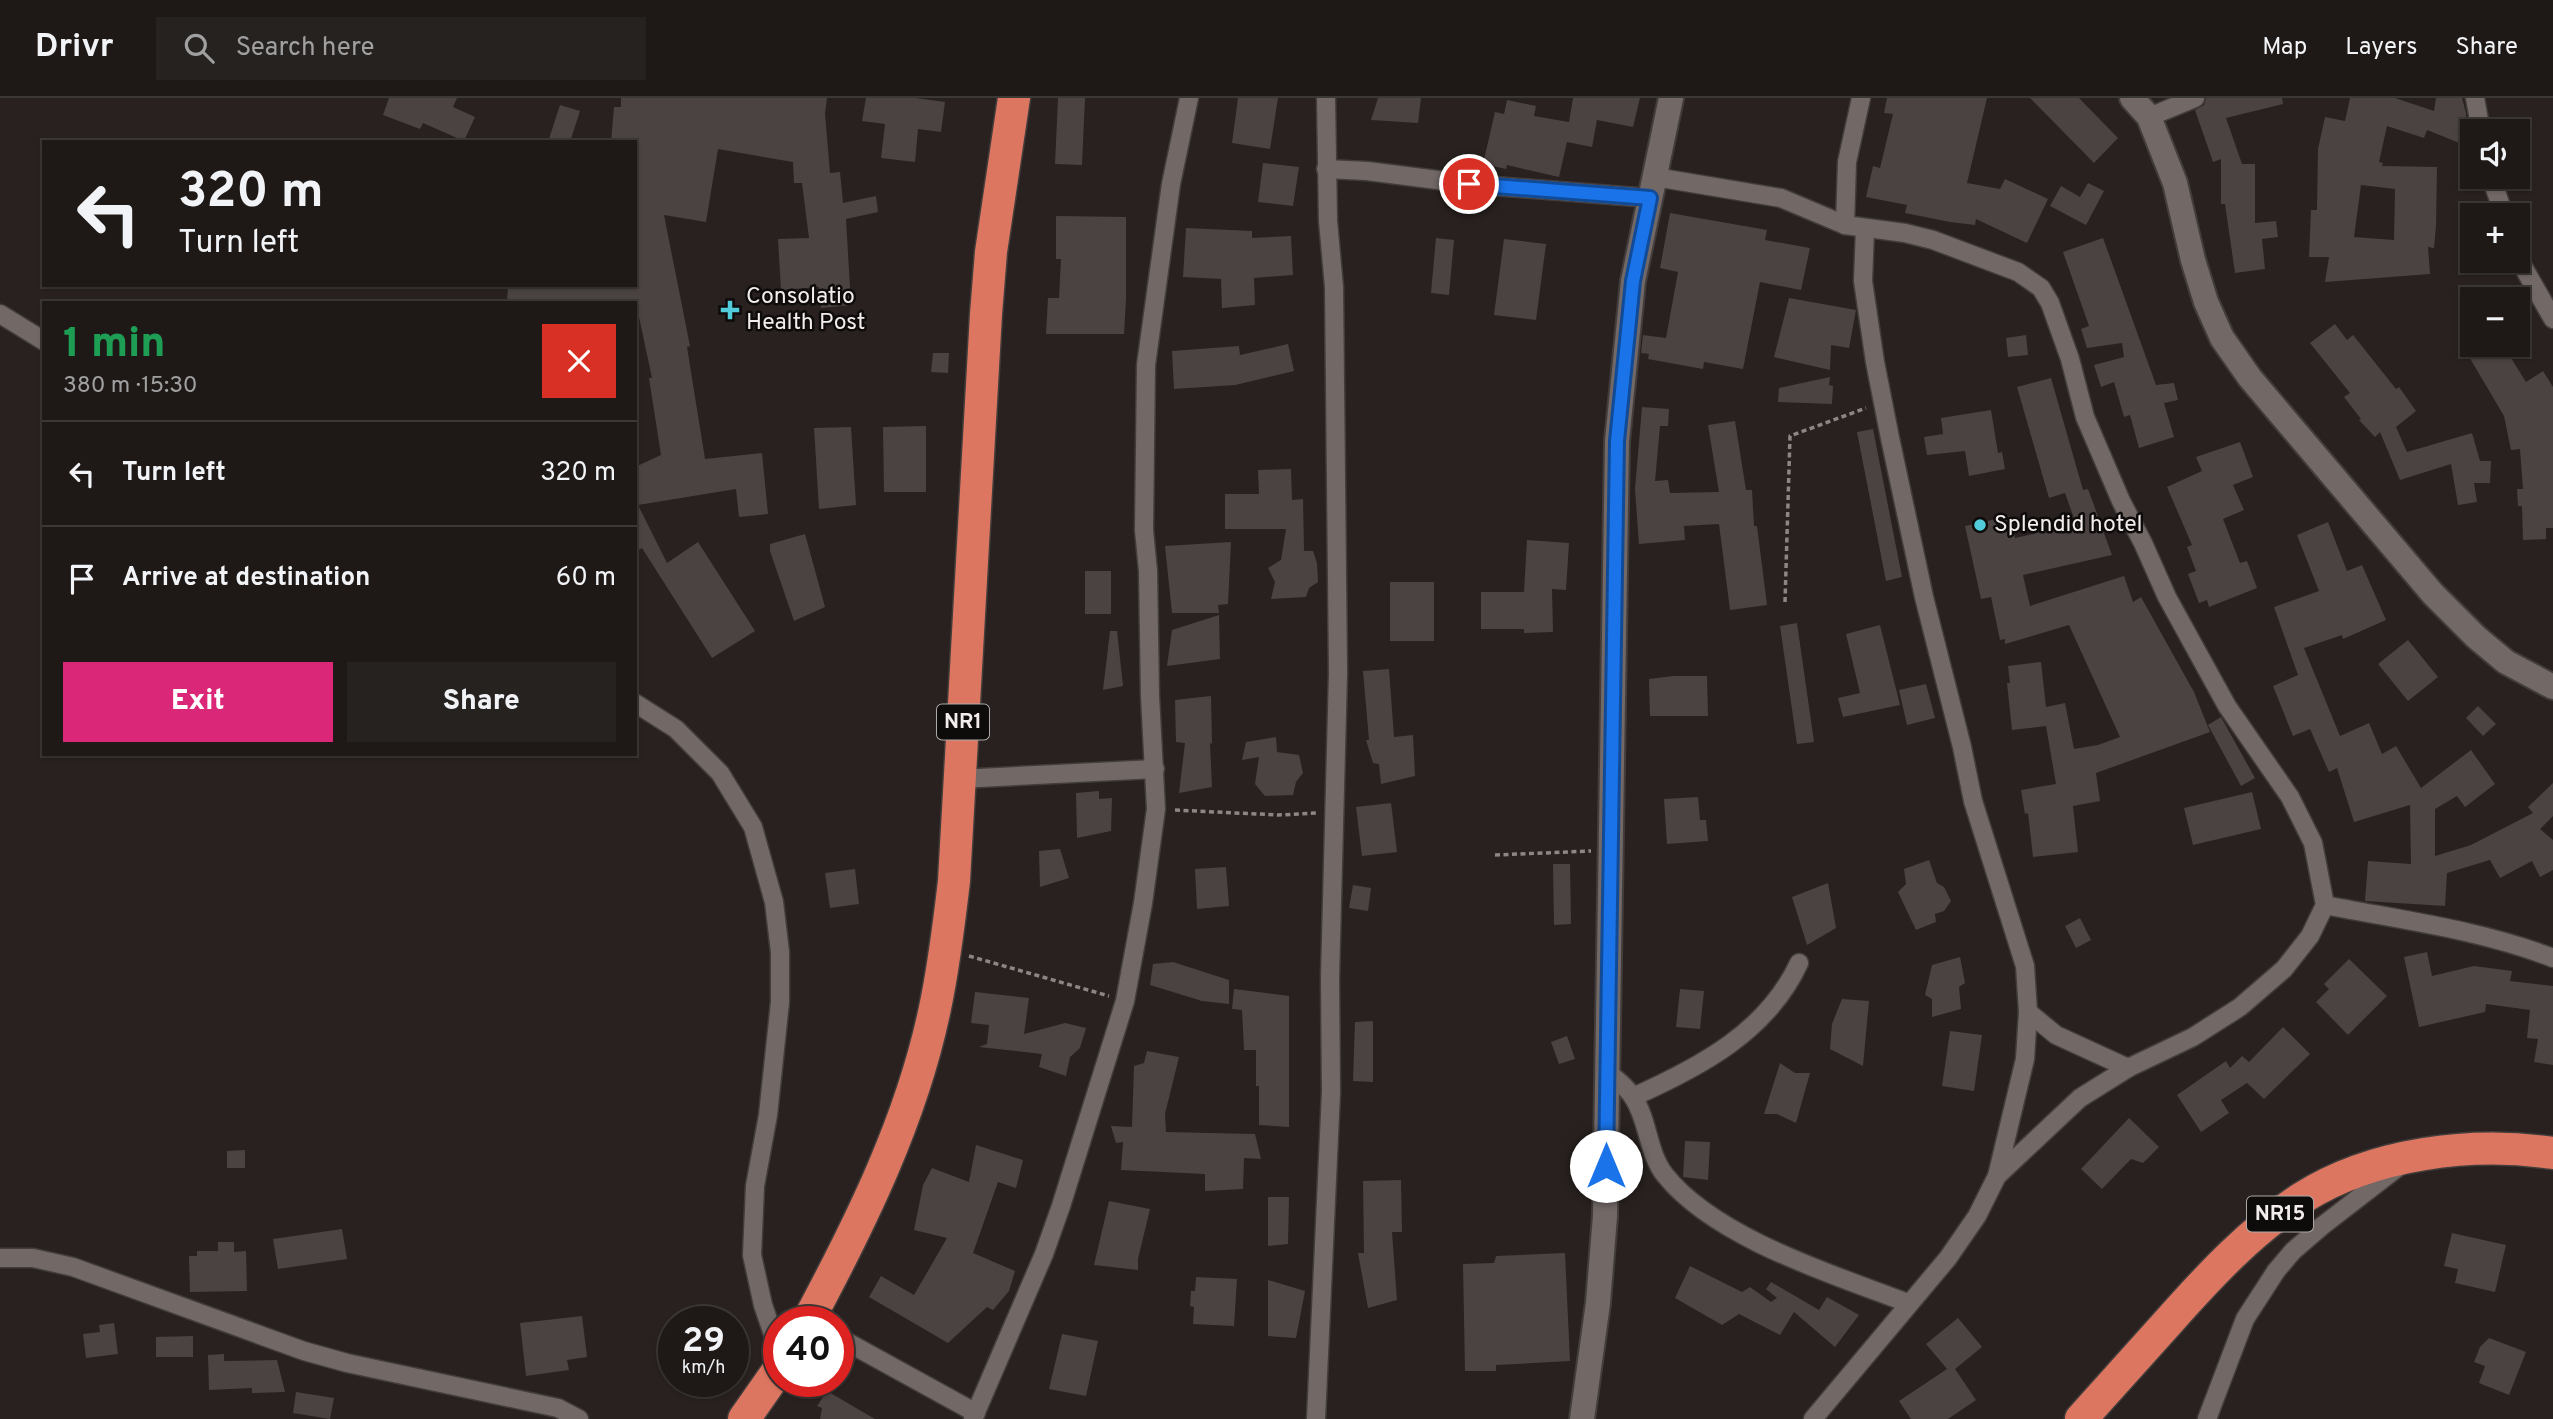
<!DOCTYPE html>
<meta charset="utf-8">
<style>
:root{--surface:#1e1917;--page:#262220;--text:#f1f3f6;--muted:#a1a0a1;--line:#3c3836;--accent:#db2777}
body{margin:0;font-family:Overpass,sans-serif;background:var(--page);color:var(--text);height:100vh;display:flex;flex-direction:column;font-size:26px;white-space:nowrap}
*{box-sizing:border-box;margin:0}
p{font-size:23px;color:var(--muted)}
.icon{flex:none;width:38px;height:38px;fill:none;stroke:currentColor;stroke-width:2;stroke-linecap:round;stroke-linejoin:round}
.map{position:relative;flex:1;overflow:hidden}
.panel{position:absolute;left:42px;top:203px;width:595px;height:455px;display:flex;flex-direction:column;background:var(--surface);border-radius:0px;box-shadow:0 2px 5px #0004,0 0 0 2px var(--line)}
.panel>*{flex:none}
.banner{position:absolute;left:42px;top:42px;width:595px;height:147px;border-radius:0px;box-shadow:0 2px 5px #0004,0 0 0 2px var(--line);background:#1e1917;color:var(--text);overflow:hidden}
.fabs{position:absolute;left:2460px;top:21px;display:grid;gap:14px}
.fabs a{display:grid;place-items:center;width:70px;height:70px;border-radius:0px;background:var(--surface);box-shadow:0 2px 5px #0004,0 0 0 2px var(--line);font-size:35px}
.speed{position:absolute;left:658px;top:1208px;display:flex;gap:14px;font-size:35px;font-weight:700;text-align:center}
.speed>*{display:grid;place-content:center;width:91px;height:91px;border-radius:50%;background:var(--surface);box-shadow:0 2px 5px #0004,0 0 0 2px var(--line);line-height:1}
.speed small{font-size:18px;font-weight:400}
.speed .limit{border:10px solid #d22;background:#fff;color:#111}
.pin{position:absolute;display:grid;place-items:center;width:60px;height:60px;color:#fff;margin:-30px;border:4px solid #fff;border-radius:50%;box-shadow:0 2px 7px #0007}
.me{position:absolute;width:77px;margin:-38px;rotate:0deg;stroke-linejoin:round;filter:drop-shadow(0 0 5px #0008)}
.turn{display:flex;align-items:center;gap:24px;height:147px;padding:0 21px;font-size:32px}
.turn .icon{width:91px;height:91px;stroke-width:2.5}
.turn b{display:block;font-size:49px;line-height:60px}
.round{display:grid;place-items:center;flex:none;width:74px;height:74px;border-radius:0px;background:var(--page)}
.overview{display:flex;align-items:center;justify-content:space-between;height:119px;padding:0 21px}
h1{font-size:42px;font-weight:800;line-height:52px;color:#1e9e55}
.cta{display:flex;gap:14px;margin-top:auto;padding:14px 21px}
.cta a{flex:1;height:80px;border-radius:0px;background:var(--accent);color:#fff;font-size:28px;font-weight:800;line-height:80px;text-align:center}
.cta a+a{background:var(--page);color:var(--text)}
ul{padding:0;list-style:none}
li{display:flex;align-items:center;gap:21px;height:105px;padding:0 21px;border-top:2px solid var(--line)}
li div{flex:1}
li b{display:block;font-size:26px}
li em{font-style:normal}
header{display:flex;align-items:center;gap:42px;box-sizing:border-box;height:98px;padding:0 35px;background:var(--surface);border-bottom:2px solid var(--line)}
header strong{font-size:33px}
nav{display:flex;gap:38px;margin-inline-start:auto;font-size:24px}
.search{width:490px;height:63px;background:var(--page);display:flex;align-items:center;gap:18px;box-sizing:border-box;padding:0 24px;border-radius:0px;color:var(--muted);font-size:26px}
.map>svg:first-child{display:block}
.building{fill:#4a4341;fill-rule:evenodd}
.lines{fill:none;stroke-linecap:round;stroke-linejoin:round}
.street-casing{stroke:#423d3b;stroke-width:21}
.secondary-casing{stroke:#423d3b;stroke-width:28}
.highway-casing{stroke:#423d3b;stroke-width:35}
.path{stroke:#8c8684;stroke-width:3.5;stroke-dasharray:5 3.5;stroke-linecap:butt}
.street{stroke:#726967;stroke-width:18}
.secondary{stroke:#726967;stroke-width:24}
.highway{stroke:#dd7660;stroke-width:32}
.route-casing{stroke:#114b97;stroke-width:18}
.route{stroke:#1a73e8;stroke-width:12}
.poi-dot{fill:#52cbda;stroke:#0e0b0b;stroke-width:2.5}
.labels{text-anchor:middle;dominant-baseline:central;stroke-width:5;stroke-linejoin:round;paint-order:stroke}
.shield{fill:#0e0b0b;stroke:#aea9a8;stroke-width:2}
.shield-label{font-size:21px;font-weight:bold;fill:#f2edec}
.poi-label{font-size:23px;fill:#f2edec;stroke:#0e0b0b;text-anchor:start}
</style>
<header>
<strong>Drivr</strong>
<div class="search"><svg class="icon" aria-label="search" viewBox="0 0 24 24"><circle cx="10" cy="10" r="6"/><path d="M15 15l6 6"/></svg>Search here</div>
<nav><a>Map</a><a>Layers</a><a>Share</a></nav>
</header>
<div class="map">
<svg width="2553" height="1321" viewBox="0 0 2553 1321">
<rect width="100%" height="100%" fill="#28211f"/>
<!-- building -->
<g class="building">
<polygon points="389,0 457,0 453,9 475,19 464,43 423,25 420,31 383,17"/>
<polygon points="621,0 827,0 825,16 830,75 840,74 843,105 876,98 878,114 846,121 851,207 821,210 819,189 781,192 778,141 809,140 802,85 794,85 793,64 718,51 706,124 664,117 690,248 687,249 705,361 762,355 768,416 739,419 736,391 638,407 667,465 698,444 755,533 712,560 642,450 635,454 635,369 661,357 649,280 652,280 636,205 507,205 508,187 635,187 635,44 611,44 614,9 621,9"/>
<polygon points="866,0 916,0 945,4 941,34 918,31 915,64 881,60 885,26 862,23"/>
<polygon points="1058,0 1085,0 1082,67 1055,66"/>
<polygon points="1238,0 1278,0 1270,51 1232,45"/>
<polygon points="1378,0 1421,0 1418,25 1371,22"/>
<polygon points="1573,0 1640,0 1633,29 1597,22 1592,49 1567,44 1559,79 1507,67 1506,71 1483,66 1495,14 1504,16 1507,2 1536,8 1534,18 1569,24"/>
<polygon points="1887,0 1987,0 1967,85 2000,91 2005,81 2048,101 2027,145 1976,121 1975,127 1950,124 1905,115 1907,107 1866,99 1873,68 1880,70 1893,16 1884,15"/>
<polygon points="2030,0 2079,0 2118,40 2094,65"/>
<polygon points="2206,0 2282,0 2283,6 2226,20 2242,66 2255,66 2255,125 2276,123 2278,139 2262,141 2265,171 2235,175 2225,106 2221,106 2221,61 2213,64 2195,12 2204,7"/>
<path d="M2350,0H2395L2434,13L2436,0H2462L2466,15L2467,48L2427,32L2424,40L2387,28L2379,64L2383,65L2382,68L2437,69L2436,128L2434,150L2428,149L2430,176L2325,184L2329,159H2309L2311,112H2317L2318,51L2325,19L2345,23ZM2361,87L2395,91L2394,142L2354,139Z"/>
<polygon points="560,7 580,13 570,44 548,44"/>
<polygon points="1263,65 1299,69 1293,108 1258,104"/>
<polygon points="2088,85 2104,93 2086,127 2050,108 2061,88 2080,99"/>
<polygon points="1670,115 1767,132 1765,142 1810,150 1801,192 1760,184 1743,271 1704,264 1703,271 1648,261 1649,256 1641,255 1643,237 1666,240 1678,174 1660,170"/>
<polygon points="1056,118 1126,119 1126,201 1124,236 1046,236 1048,200 1059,200 1061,161 1056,161"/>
<polygon points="1186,130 1252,133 1252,140 1291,138 1293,177 1254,180 1255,207 1222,210 1221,181 1183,179"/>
<polygon points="1436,140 1454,142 1449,197 1431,195"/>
<polygon points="2103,140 2156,287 2174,285 2178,302 2164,305 2174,339 2139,350 2130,317 2124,319 2114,284 2101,289 2094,267 2124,259 2122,245 2087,250 2081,231 2089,228 2063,154"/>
<polygon points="1504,141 1546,146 1536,222 1494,217"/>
<polygon points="1789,200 1856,212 1849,250 1831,247 1830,272 1774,259"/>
<polygon points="2335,226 2347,242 2353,237 2396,291 2399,289 2416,313 2396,329 2407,354 2472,335 2480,363 2491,363 2490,385 2474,385 2477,404 2458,407 2451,366 2400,382 2380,334 2375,339 2359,322 2361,321 2344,299 2350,295 2310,245"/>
<polygon points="2026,237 2028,257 2008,259 2006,240"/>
<polygon points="1288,246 1294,273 1235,287 1174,291 1172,253 1239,248 1240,257"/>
<polygon points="2485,247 2503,247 2526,284 2543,273 2553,289 2553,430 2546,430 2546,441 2523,442 2522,408 2518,408 2517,391 2523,391 2520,351 2511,352 2504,318 2468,257"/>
<polygon points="933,255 949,255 948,275 931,274"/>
<polygon points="1830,279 1829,287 1833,288 1832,306 1778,304 1779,290"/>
<polygon points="2051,280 2083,392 2088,391 2112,457 2023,477 2030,508 2124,478 2133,504 2141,499 2194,594 2210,634 2096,675 2100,703 2073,708 2078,754 2033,759 2028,715 2025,716 2021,692 2056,686 2046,628 2012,632 2007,585 2010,585 2008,568 2041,564 2046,609 2065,605 2074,651 2098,647 2120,639 2069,527 2005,546 2005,541 2000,542 1991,499 1981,501 1965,428 2010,418 2015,440 2076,426 2065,395 2049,400 2017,289"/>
<polygon points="1642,309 1669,311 1668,328 1660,328 1655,383 1668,382 1670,395 1719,394 1708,327 1735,323 1746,392 1752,392 1754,428 1757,428 1767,507 1730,512 1719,426 1684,428 1685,442 1639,446 1635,391"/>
<polygon points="1991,312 1998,355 2002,354 2005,371 1969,378 1965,353 1927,357 1924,339 1943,336 1941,320"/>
<polygon points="926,328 926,394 884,394 883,329"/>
<polygon points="851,329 856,407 819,411 814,330"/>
<polygon points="1873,331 1902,479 1886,483 1857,334"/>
<polygon points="2240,344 2253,379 2233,387 2244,412 2223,421 2240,465 2247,463 2257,490 2209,509 2207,502 2199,505 2188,476 2196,473 2187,449 2192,447 2167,389 2202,373 2196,359"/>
<polygon points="1291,371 1292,402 1303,401 1304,453 1313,453 1317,465 1318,484 1309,490 1306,499 1271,501 1275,484 1268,470 1281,462 1286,431 1225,431 1225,396 1259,396 1258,372"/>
<polygon points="2328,424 2347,473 2362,467 2386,522 2343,541 2342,537 2304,550 2340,638 2369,625 2382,656 2396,648 2421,690 2471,652 2495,686 2465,709 2457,698 2435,711 2435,758 2471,747 2533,715 2528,709 2553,685 2553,718 2540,731 2553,742 2553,772 2540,779 2532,763 2500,780 2490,762 2447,775 2445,808 2365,803 2368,763 2411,766 2410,707 2354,724 2337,670 2329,674 2310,631 2293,638 2273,588 2298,577 2274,509 2319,493 2297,437"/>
<polygon points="805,436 825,509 794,523 770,453 770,446"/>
<polygon points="1527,442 1569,445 1566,492 1552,491 1553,534 1524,535 1524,531 1481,531 1481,494 1524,494"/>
<polygon points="1231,444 1228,506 1218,507 1219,515 1172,515 1165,448"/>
<rect x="1085" y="473" width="26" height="43"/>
<rect x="1390" y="484" width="44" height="59"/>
<polygon points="1219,517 1220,561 1167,568 1172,532"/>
<polygon points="1797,525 1814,644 1797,646 1780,528"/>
<polygon points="1880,527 1900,607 1843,619 1838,600 1860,595 1846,536"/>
<polygon points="1110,533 1117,533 1123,588 1103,592"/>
<polygon points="2408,542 2438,579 2408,603 2378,566"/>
<polygon points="1389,571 1394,639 1413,637 1415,678 1381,686 1379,666 1373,665 1366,642 1369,642 1363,573"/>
<polygon points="1673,578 1707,578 1708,618 1650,618 1649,581"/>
<polygon points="1926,586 1935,620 1907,627 1899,592"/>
<polygon points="1211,598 1212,646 1210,645 1212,689 1179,695 1185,645 1176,644 1175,602"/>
<polygon points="2478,608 2496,626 2483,638 2466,620"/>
<polygon points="2221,619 2255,680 2241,688 2208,627"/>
<polygon points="1276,639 1277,654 1299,657 1303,675 1296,684 1293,697 1265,698 1255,686 1259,659 1242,662 1246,644"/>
<polygon points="1099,693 1099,701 1112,700 1111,733 1077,740 1076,695"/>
<polygon points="2252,694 2261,731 2193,747 2184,710"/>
<polygon points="1698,699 1700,722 1706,722 1708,743 1667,746 1664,701"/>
<polygon points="1391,705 1397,754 1362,758 1356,709"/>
<polygon points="1060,751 1069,780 1040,789 1039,753"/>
<polygon points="1929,762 1937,785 1944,789 1951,803 1944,813 1935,816 1936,824 1916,832 1898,794 1906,786 1904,771"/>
<polygon points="1553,766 1570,766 1571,826 1554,827"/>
<polygon points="1226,769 1229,808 1197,811 1195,771"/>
<polygon points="855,771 859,806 830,810 825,775"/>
<polygon points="1828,785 1836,830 1807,847 1792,799"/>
<polygon points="1353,787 1371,790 1368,813 1349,810"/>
<polygon points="2080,820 2091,842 2076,850 2065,828"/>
<polygon points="2427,854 2432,878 2474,868 2512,873 2510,883 2553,888 2553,967 2534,964 2538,941 2527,940 2530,912 2486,906 2485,914 2419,929 2404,859"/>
<polygon points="1960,859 1965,885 1959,889 1961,911 1932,919 1932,901 1925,897 1932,867"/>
<polygon points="2349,861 2387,898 2348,937 2316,904 2329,891 2324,886"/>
<polygon points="1173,864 1229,882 1229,906 1202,903 1150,887 1153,866"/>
<polygon points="1234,891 1289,898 1289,1029 1259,1027 1259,988 1256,988 1256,952 1244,952 1242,912 1232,911"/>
<polygon points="1680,891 1704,893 1700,931 1676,929"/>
<polygon points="975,894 1029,900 1024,936 1065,925 1086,930 1080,950 1070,959 1066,978 1039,969 1042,956 979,949 987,946 989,927 971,925"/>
<polygon points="1842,901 1869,903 1863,968 1830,951 1832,926"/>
<polygon points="1373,923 1373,984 1353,983 1355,924"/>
<polygon points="2283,929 2310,956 2264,1001 2247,985 2221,1002 2229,1015 2201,1034 2177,997 2226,963 2230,970 2242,958 2249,964"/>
<polygon points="1950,933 1982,937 1974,993 1942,988"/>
<polygon points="1567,938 1575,961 1559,966 1551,944"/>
<polygon points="1147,953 1179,959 1165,1016 1166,1034 1255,1036 1261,1061 1244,1060 1243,1091 1205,1093 1205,1076 1121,1072 1123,1044 1116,1045 1111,1028 1132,1029 1134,968 1144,965"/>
<polygon points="1780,965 1795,975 1810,975 1796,1025 1777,1016 1764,1016"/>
<polygon points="2129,1020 2159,1049 2143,1065 2131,1061 2102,1091 2081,1071"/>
<polygon points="1685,1043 1710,1044 1708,1082 1683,1079"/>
<polygon points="976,1047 1023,1062 1016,1090 998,1084 973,1155 1015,1173 1009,1193 993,1212 987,1209 948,1245 869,1199 881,1178 914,1197 947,1140 914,1132 923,1087 932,1070 969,1084"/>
<polygon points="245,1052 245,1070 227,1070 227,1053"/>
<polygon points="1401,1082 1402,1134 1392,1134 1397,1202 1368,1210 1358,1155 1364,1155 1363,1083"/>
<polygon points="1268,1099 1289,1099 1288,1146 1268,1148"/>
<polygon points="1109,1103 1150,1111 1138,1161 1138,1172 1094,1167"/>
<polygon points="342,1131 347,1161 278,1171 273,1141"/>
<polygon points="2452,1135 2506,1147 2495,1194 2455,1185 2458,1171 2444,1168"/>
<polygon points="218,1144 234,1144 234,1154 246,1153 247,1193 190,1194 189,1158 197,1158 197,1153 218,1153"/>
<polygon points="1565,1155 1570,1263 1496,1267 1496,1273 1465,1273 1463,1166 1494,1165 1496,1158"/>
<polygon points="1690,1168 1742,1194 1750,1189 1771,1204 1777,1200 1766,1191 1771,1184 1819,1212 1827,1199 1859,1217 1835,1249 1794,1214 1780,1237 1739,1216 1722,1227 1675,1200"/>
<polygon points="1196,1179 1237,1181 1234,1228 1193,1226 1194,1209 1190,1208 1191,1193 1195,1193"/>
<polygon points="1268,1182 1305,1193 1296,1240 1268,1238"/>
<polygon points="582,1218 587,1259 567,1262 569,1272 526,1278 520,1225"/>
<polygon points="1958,1220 1982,1249 1955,1271 1976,1302 1948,1321 1911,1321 1899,1303 1947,1271 1926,1246"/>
<polygon points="114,1225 118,1256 86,1260 83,1236 100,1234 99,1227"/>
<polygon points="1062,1236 1098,1243 1086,1298 1049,1291"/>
<polygon points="193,1238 193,1259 156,1259 156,1239"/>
<polygon points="2489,1240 2526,1254 2509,1297 2479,1285 2485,1268 2474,1264 2480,1249"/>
<polygon points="224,1256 224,1263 277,1262 285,1294 252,1295 252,1290 209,1292 208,1257"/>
<polygon points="827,1293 875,1321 820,1321 822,1310 817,1308"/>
<polygon points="296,1294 334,1300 330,1321 293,1315"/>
</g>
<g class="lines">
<!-- street casing -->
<g class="street-casing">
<g id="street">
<polyline points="1861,0 1847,64 1845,127 1905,135 1933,142 2018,174 2041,190 2050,205 2070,261 2085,319 2121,403 2143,445 2167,499 2227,608 2290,699 2313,745 2325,807 2310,838 2284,871 2240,909 2193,939 2128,970 2080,1000 1997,1078"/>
<polyline points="2475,0 2481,33"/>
<polyline points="2149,19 2195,0"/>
<polyline points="1326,71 1367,73 1469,86 1650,100"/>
<polyline points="1655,79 1781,100 1845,127"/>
<polyline points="2491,79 2504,117"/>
<polyline points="2518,160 2553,221"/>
<polyline points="0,216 44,243"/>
<polyline points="635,605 676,631 720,675 753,729 774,804 780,854 780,904 768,1017 755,1088 752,1157 763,1207 779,1254"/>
<polyline points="959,681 1155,671"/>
<path d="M2325,807C2401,822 2481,832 2553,860"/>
<polyline points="2028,914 2056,937 2128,970"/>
<path d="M1606,973C1616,981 1626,988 1633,999C1649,1023 1647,1054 1665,1077C1715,1140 1834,1177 1908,1205"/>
<path d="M1633,999C1700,969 1767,934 1799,865"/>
<polyline points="0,1160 33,1160 73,1169 304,1253 347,1265 558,1310 579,1321"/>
<polyline points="838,1239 976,1315"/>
<polyline points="973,1321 1044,1156 1061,1108 1125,903 1143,805 1156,711 1150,598 1148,473 1144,432 1146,267 1171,86 1189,0"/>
<polyline points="1316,1321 1331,994 1330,880 1338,575 1334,189 1328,123 1326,0"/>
<polyline points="1813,1321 1948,1160 1977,1118 1997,1078 2025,961 2028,914 2025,868 1973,703 1962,649 1924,499 1890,340 1875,264 1863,183 1865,131"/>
<polyline points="2207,1321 2245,1221 2276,1173 2293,1153 2322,1128 2401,1067"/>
</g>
</g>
<!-- secondary casing -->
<g class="secondary-casing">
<g id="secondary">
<polyline points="2132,0 2149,19 2175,85 2193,162 2206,204 2222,240 2250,280 2433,496 2476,539 2506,564 2553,589"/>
<polyline points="1582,1321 1598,1205 1605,1118 1617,343 1633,183 1671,0"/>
</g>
</g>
<!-- highway casing -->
<g class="highway-casing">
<g id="highway">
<path d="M808,1223C861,1124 912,1021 935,910C944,868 949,826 954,783L986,216L991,154L1014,0"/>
<polyline points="744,1321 779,1271"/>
<path d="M2081,1321C2111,1288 2140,1255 2170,1222C2210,1177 2251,1133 2302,1100C2373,1055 2472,1043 2553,1055"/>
</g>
</g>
<!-- path -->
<g class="path">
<polyline points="1785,504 1790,338 1866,310"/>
<polyline points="1175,712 1278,717 1318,715"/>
<polyline points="1495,757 1591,753"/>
<polyline points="969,858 1109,898"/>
</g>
<!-- street -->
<use href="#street" class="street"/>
<!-- secondary -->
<use href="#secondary" class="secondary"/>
<!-- highway -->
<use href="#highway" class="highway"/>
</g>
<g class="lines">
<!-- route casing -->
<g class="route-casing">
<polyline id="route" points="1469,86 1650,100 1633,183 1617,343 1606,1068"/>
</g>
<!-- route -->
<use href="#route" class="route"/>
</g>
<!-- markers -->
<g class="poi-dot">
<path d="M726.5 201.5h7v7h7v7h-7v7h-7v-7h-7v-7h7z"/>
<circle cx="1980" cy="427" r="7"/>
</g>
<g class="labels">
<!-- shield labels -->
<g class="shield">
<rect x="937" y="606.5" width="52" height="35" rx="5"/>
<rect x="2247" y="1098.5" width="66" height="35" rx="5"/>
</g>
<g class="shield-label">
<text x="963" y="624">NR1</text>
<text x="2280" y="1116">NR15</text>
</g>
<!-- poi labels -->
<g class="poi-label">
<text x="746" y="199">Consolatio<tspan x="746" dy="26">Health Post</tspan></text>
<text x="1994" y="427">Splendid hotel</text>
</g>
</g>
</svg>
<div class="fabs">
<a><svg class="icon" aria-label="sound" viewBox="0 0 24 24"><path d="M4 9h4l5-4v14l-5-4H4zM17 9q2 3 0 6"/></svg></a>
<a>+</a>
<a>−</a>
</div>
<div class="speed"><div>29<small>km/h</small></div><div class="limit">40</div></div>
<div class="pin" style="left:1469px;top:86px;background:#d93025"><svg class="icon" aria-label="arrive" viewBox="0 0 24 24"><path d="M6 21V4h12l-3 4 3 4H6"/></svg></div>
<svg class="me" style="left:1606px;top:1068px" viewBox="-20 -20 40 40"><circle r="19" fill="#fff"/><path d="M0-13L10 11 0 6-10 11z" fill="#1a73e8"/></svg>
<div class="banner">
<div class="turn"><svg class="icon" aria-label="left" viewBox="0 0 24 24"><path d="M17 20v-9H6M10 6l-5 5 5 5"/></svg><div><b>320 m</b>Turn left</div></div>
</div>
<section class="panel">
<div class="overview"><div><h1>1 min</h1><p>380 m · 15:30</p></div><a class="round" style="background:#d93025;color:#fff"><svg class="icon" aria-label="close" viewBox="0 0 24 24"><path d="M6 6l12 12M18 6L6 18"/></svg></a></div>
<ul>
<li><svg class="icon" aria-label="left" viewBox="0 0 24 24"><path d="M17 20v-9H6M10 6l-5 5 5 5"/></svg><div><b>Turn left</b></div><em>320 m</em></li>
<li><svg class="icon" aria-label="arrive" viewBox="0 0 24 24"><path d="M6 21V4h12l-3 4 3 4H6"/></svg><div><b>Arrive at destination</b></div><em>60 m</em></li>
</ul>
<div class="cta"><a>Exit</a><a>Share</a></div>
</section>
</div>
